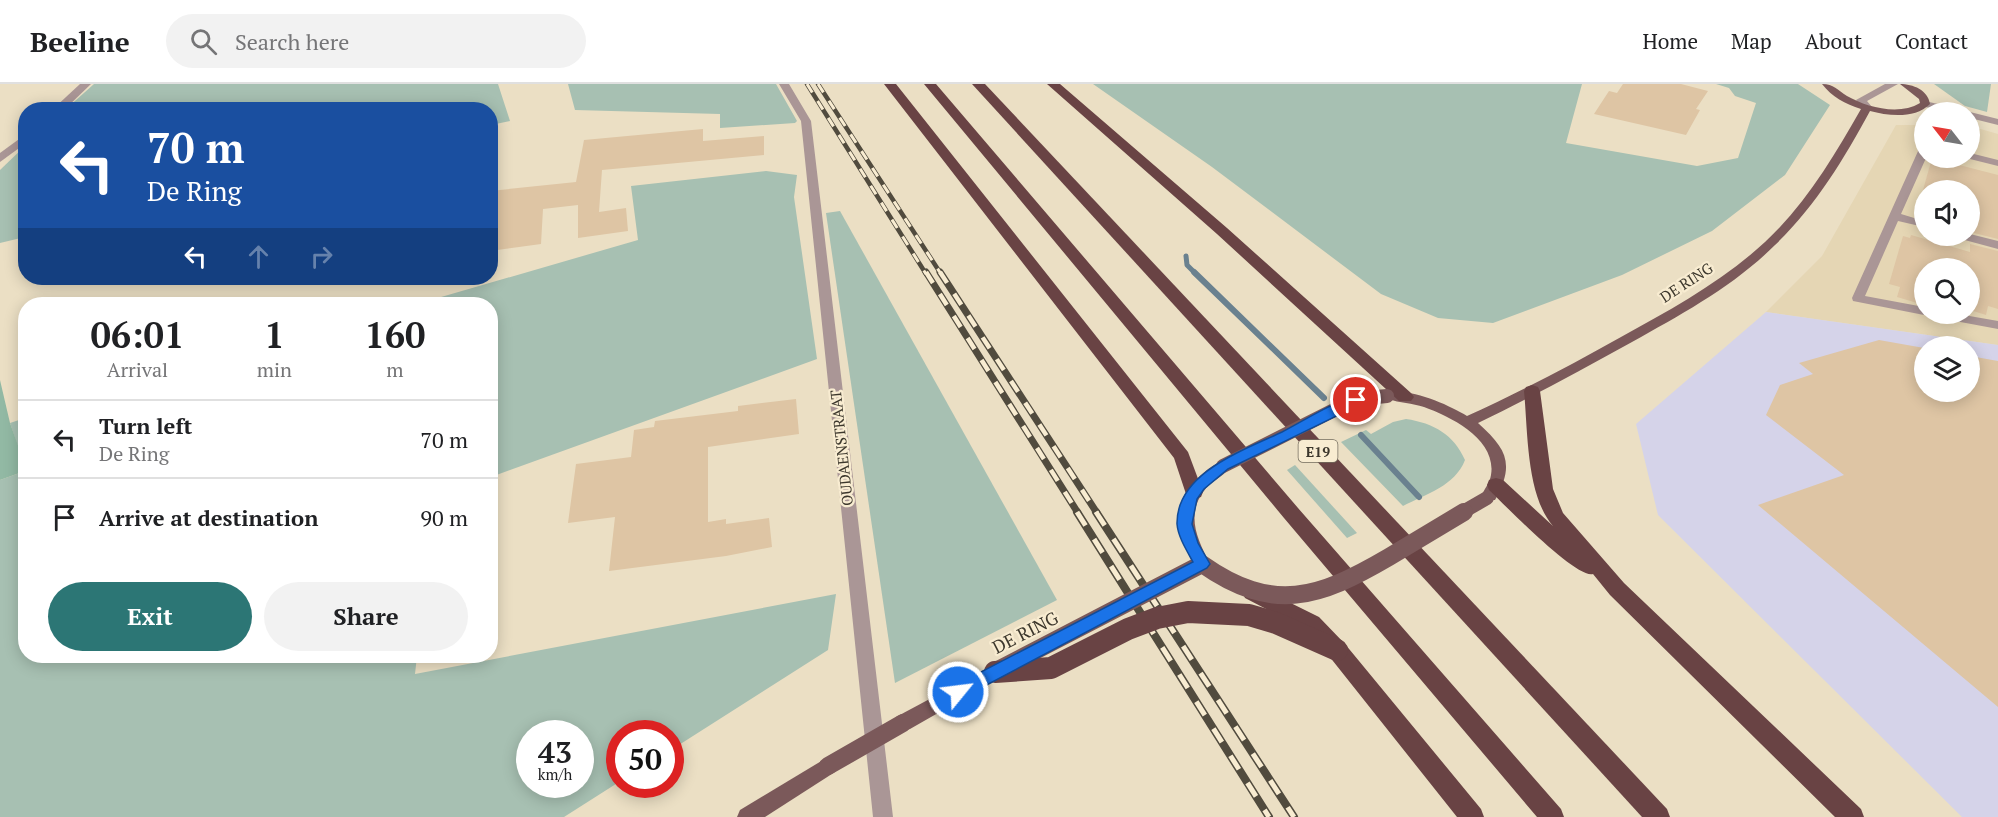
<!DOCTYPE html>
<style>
:root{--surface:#fff;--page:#f2f2f2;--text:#202124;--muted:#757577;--line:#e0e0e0;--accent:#2c7675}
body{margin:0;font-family:"PT Serif",serif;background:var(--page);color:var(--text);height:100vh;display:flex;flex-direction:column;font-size:22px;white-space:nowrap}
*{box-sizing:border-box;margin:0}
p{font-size:20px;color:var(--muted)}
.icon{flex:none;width:33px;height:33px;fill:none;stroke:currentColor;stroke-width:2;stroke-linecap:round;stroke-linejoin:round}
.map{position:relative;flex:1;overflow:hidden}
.drawer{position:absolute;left:18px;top:213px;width:480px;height:366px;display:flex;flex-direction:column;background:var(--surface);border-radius:24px;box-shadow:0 3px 15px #0003}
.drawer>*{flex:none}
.guide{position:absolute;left:18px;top:18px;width:480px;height:183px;border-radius:24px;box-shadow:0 3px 15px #0003;background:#1a4fa0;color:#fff;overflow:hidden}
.needle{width:39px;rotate:301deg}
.fabs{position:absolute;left:1914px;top:18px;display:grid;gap:12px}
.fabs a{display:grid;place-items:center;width:66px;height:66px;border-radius:50%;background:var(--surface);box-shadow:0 3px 15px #0003;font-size:30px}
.speed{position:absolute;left:516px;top:636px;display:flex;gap:12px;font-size:30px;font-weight:700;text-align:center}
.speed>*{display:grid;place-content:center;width:78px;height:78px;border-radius:50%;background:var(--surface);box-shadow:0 3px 15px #0003;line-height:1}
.speed small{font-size:15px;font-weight:400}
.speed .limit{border:9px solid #d22;background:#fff;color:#111}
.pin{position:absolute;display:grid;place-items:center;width:51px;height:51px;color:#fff;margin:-26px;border:3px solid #fff;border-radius:50%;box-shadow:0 2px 6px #0007}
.me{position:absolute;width:66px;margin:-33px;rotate:61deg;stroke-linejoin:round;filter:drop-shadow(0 0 4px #0008)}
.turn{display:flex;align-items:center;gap:21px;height:126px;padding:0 30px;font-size:27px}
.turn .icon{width:78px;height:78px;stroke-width:2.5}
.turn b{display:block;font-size:42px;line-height:51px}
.lanes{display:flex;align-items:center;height:57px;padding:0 30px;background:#0003;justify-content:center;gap:30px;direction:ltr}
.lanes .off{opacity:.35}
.eta{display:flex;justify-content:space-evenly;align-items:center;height:102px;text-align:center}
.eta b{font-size:36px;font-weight:700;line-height:42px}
.action{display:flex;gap:12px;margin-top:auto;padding:12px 30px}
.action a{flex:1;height:69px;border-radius:36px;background:var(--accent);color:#fff;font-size:24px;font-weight:700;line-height:69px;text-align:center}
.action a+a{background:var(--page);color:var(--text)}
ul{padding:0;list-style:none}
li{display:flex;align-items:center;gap:18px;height:78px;padding:0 30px;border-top:2px solid var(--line)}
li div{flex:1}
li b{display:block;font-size:22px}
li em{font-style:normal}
header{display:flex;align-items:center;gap:36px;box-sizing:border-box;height:84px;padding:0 30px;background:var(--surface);border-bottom:2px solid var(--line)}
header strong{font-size:28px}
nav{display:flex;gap:33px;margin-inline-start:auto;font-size:21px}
.search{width:420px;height:54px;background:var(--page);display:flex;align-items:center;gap:15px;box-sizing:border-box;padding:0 21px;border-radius:33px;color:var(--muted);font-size:22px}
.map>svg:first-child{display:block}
.built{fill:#e5d6b4;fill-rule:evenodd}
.industrial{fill:#d5d3e9;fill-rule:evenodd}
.green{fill:#a7c0b2;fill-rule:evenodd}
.forest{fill:#92b9a4}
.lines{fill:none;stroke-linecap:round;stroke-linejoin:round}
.stream-far1{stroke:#6a818f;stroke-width:5}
.stream{stroke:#6a818f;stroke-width:6}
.building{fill:#dec5a4}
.minor{fill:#aa9696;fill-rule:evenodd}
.major{fill:#7b595a;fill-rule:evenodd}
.highway{fill:#694344;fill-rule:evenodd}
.rail-far2-casing{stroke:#514b3e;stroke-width:4.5}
.rail-far1-casing{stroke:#514b3e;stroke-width:7}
.rail-casing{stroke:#514b3e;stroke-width:8}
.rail-far2{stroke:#f8ecd1;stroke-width:3;stroke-dasharray:10;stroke-linecap:butt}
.rail-far1{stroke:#f8ecd1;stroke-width:4.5;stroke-dasharray:13;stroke-linecap:butt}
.rail{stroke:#f8ecd1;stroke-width:5;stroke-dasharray:16;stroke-linecap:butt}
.major-bridge-far1{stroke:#7b595a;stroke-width:14}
.major-bridge{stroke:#7b595a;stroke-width:18}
.highway-bridge{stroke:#694344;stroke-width:22}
.route{fill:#1a73e8;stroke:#114b97;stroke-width:1.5}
.labels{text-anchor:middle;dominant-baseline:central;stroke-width:4.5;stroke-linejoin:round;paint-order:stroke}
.shield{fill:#f8ecd1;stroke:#746d5e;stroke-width:1.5}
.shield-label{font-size:14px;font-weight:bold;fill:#3c372c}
.street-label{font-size:15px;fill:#3c372c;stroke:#f8ecd1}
.near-street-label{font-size:18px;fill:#3c372c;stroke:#f8ecd1}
</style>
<header>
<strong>Beeline</strong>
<div class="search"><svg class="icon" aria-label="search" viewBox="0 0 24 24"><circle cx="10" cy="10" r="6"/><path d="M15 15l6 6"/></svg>Search here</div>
<nav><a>Home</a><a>Map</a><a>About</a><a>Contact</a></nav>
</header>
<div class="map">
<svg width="1998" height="733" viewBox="0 0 1998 733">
<rect width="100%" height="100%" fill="#ebdfc4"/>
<!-- built -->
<path class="built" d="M1896,41H1924V74H1970V42L1998,50V261L1766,228L1822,172ZM1924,106H1970V152H1924ZM1924,184H1970V230H1924Z"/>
<!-- industrial -->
<path class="industrial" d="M1766,228L1998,261V733H1962L1658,431L1636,340ZM1924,262H1970V308H1924Z"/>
<!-- green -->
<g class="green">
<polygon points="94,0 498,0 510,37 491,41 490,26 66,25"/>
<polygon points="568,0 776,0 797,37 795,39 720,44 720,30 575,26"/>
<polygon points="1093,0 1582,0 1566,59 1697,82 1738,74 1756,19 1735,12 1729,4 1716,0 1798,0 1830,21 1785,91 1712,147 1622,191 1493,239 1438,234 1381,210 1212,83"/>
<polygon points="1934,0 1991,0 1987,28 1965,22"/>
<polygon points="25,62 25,153 0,159 0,86"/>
<polygon points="766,87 797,91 794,113 817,275 491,393 490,220 417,220 638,156 631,102"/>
<polygon points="840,127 1057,516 895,599 826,129"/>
<polygon points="25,334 25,384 10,339"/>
<path d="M1406,335C1434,339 1454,351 1465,376C1455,402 1426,410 1403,422L1341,358L1366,346L1371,350L1393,338Z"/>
<polygon points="1295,381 1357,449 1347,454 1287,386"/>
<path d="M25,387L26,572H417L415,590L836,510L828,566L671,666L670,650H620L619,698L564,733H0V396ZM530,650H580V700H530Z"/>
</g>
<!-- forest -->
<polygon class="forest" points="0,296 10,339 26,384 25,387 0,396"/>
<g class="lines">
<!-- stream-far1 -->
<polyline class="stream-far1" points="1186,172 1187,181 1196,190"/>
<!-- stream -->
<g class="stream">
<polyline points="1194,188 1324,314"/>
<polyline points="1361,351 1419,413"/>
</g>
</g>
<!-- building -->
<g class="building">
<polygon points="1623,0 1681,0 1708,7 1696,25 1700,26 1686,51 1594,30 1609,7 1617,9"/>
<polygon points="703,45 703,57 764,52 764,71 602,86 599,128 626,124 628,147 578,154 578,121 543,125 541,160 490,167 490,107 576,98 584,56"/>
<polygon points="1932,74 1998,91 1998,155 1970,148 1970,106 1923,106"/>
<polygon points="1911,151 1970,168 1970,160 1998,167 1998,225 1988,222 1986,231 1970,226 1970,184 1924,184 1924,221 1897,213 1900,203 1889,200 1903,152 1910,154"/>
<polygon points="1879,256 1924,264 1924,308 1970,308 1970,272 1998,277 1998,623 1758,421 1844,391 1766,331 1780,301 1813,290 1799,279"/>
<polygon points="796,315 799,350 708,363 708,438 726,435 726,440 769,434 772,463 726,472 609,487 615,433 568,439 576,380 631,373 634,346 654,343 655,337 738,327 738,322"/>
</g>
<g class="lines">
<!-- minor -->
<g class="minor">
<polygon points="80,0 91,0 64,26 52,26"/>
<polygon points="779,0 789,0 811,37 893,733 873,733 801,37"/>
<polygon points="1885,0 1898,0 1867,17 1872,23 1871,25 1863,25 1856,16"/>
<polygon points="1925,17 1963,26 1964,28 1948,28 1921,22 1920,20"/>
<polygon points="1968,28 1970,28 1998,35 1998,41 1970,34"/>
<polygon points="26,50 26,59 0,78 0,69"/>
<polygon points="1924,62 1926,74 1901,130 1924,137 1924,143 1898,137 1865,212 1924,223 1924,230 1929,230 1924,231 1853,217 1852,214 1919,65"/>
<polygon points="1970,69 1998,76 1998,82 1966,74 1970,74"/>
<polygon points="1970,150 1998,157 1998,165 1961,155 1959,152 1970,152"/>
<polygon points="1932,230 1958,230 1998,237 1998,245 1939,234"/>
</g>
<!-- major -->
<g class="major">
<path d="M1822,0C1834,0 1837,6 1847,12C1866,23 1899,32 1920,19L1919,15L1900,0C1913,0 1928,6 1930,20C1915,35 1889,32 1870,27C1844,75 1815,123 1775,161C1734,202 1682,230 1632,258C1581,286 1530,314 1478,339C1507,365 1515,380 1495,416H1483L1481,412C1484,406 1490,398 1491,391C1497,356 1452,333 1424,323C1412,319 1400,319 1388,315L1386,312L1388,309C1409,303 1449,321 1467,332C1520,308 1571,281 1621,253C1672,225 1723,197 1765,158C1806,120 1834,72 1861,25C1845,20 1832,13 1822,0Z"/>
<path d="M1223,377L1228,378L1231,382C1226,390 1216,395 1209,401C1184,427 1196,453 1210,480L1208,485L1202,486L1196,485C1179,454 1168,423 1197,395C1204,388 1213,380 1223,377Z"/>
<polygon points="995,580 1001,583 1004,588 1001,593 910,645 903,647 896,645 894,639 896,633"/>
<polygon points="828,673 835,676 838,682 835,688 765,733 737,733 740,726"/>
</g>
<!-- highway -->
<g class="highway">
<polygon points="884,0 896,0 1188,368 1203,408 1201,413 1194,415 1187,413 1174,374"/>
<polygon points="924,0 936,0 1298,424 1561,725 1564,733 1537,733 1284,434"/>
<polygon points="972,0 985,0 1667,725 1670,733 1642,733"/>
<polygon points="1047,0 1060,0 1227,144 1411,309 1414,313 1411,317 1399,317 1217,150"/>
<path d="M1532,301L1538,303L1540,307L1553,405L1563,429L1624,499L1861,725L1864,733H1835L1610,511L1593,490C1576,495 1505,421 1489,406L1487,401L1489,396L1496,394L1503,396L1553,442C1526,411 1528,347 1524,307L1526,303Z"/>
<polygon points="1252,500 1319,533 1345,560 1481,725 1484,733 1457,733 1329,572 1305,545 1245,514 1242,508 1245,502"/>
</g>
<!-- rail-far2 casing -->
<g class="rail-far2-casing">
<g id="rail-far2">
<polyline points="807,0 926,190"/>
<polyline points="818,0 941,190"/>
</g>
</g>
<!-- rail-far1 casing -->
<g class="rail-far1-casing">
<g id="rail-far1">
<polyline points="926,188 1078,429"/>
<polyline points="940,188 1097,429"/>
</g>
</g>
<!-- rail casing -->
<g class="rail-casing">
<g id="rail">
<polyline points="1077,428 1269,733"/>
<polyline points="1096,428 1294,733"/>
</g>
</g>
<!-- rail-far2 -->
<use href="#rail-far2" class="rail-far2"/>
<!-- rail-far1 -->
<use href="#rail-far1" class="rail-far1"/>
<!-- rail -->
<use href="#rail" class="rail"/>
<!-- major-bridge-far1 -->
<g class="major-bridge-far1">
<polyline points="1223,382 1346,320 1367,314 1387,312"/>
<polyline points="1461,429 1487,414"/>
</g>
<!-- major-bridge -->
<g class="major-bridge">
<path d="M1000,585L1202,480C1273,530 1319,514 1389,473C1414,458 1439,443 1464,428"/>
<polyline points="828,682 903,639"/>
</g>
<!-- highway-bridge -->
<polyline class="highway-bridge" points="995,588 1051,584 1128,545 1157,534 1188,528 1249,531 1276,539 1337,566"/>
</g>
<!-- route -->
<path class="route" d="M1356,312L1363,316L1361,320L1228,385L1204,405L1197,415L1192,440L1198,459L1210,480L1207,484L964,613L958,615L952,613L949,608L952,603L1193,478C1187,467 1178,453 1177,440C1176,389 1244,366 1282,348C1305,336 1331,319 1356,312Z"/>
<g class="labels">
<!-- shield labels -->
<rect class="shield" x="1298.5" y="356" width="39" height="22" rx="4.5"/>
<g class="shield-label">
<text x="1318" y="367">E19</text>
</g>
<!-- street labels -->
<g class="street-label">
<text transform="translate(1686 198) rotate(-33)">DE RING</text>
<text transform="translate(841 364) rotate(-96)">OUDAENSTRAAT</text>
</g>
<!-- near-street labels -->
<g class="near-street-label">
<text transform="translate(1025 548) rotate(-27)">DE RING</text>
</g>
</g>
</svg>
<div class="fabs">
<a><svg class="needle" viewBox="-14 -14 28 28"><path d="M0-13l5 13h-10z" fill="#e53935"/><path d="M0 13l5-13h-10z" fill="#757577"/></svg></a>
<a><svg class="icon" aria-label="sound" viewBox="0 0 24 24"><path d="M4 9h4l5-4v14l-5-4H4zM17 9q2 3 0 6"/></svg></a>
<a><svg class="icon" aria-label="search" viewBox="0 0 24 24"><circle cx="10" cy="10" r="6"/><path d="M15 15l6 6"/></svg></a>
<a><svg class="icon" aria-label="layers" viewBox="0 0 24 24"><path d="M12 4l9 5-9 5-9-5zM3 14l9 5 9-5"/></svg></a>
</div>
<div class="speed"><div>43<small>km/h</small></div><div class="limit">50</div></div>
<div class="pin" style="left:1356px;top:316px;background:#d93025"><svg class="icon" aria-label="arrive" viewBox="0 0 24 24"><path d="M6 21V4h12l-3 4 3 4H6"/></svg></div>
<svg class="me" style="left:958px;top:608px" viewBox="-20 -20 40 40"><circle r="17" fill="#1a73e8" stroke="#fff" stroke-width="3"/><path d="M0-11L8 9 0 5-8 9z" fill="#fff"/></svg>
<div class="guide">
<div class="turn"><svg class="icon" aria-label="left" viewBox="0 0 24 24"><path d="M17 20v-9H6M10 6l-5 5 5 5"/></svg><div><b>70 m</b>De Ring</div></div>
<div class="lanes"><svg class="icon" aria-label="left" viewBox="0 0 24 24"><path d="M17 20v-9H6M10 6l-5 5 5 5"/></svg><svg class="icon off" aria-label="ahead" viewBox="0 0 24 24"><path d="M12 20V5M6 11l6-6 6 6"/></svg><svg class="icon off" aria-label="right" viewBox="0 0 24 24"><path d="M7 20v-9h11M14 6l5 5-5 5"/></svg></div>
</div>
<section class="drawer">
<div class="eta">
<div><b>06:01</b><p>Arrival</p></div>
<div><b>1</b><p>min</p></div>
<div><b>160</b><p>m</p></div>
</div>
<ul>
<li><svg class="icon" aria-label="left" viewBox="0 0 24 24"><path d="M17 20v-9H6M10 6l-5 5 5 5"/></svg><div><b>Turn left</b><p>De Ring</p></div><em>70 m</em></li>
<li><svg class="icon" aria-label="arrive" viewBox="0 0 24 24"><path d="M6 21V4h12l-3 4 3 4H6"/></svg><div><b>Arrive at destination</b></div><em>90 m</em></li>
</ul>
<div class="action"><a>Exit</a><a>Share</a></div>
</section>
</div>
